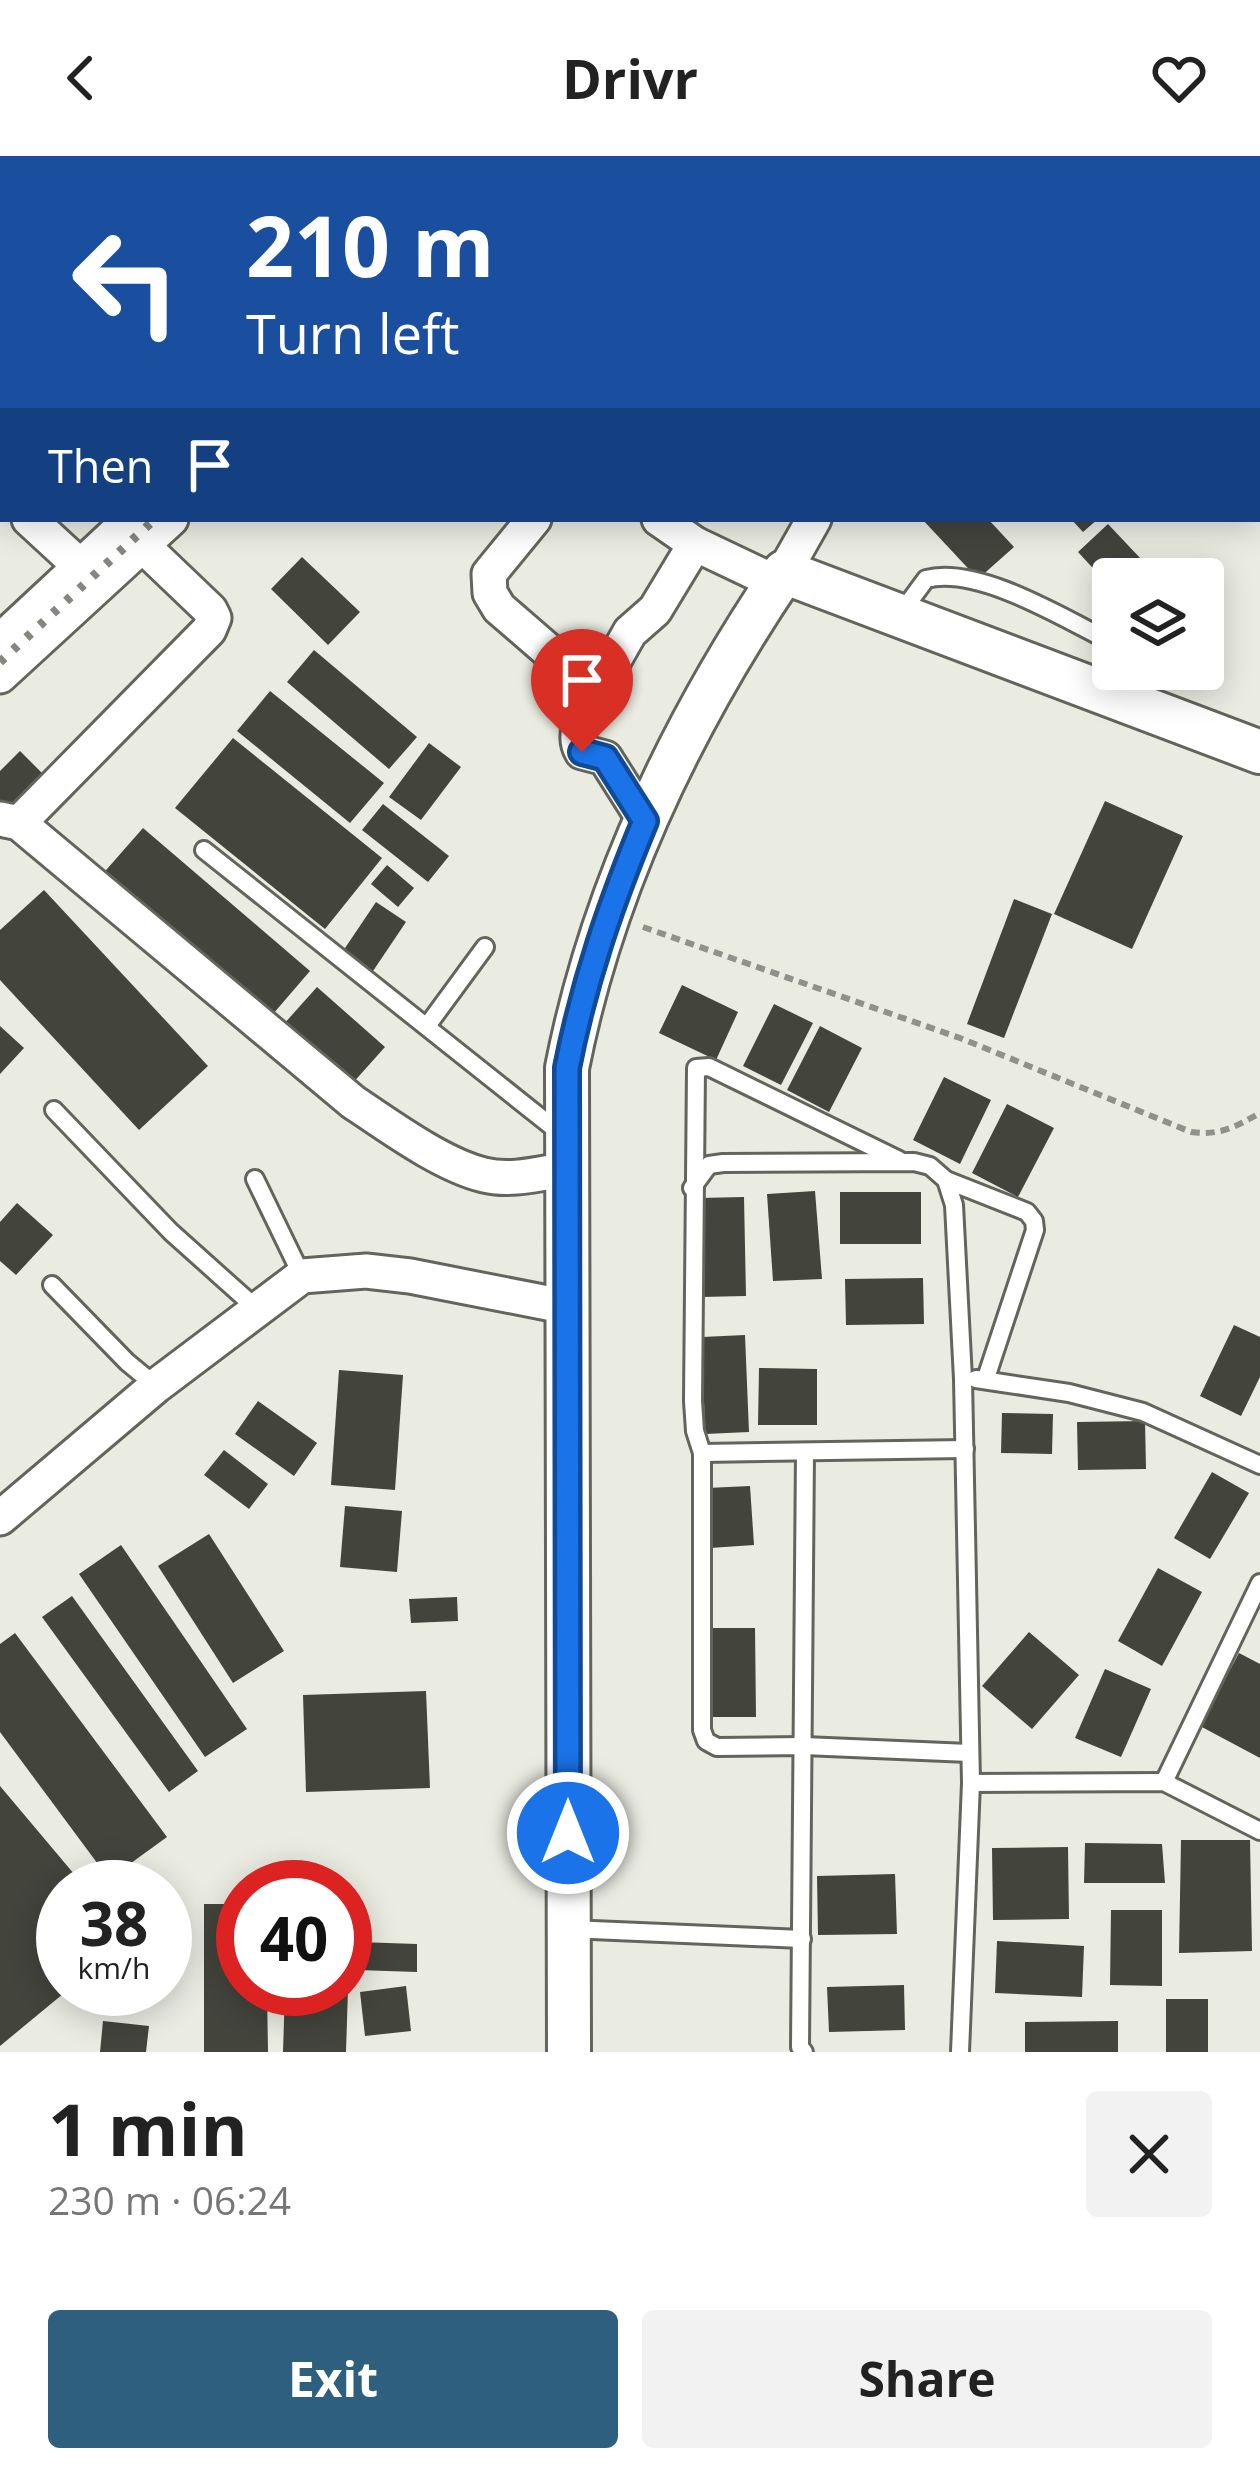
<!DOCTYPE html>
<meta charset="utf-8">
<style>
:root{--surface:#fff;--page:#f2f2f2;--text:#222;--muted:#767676;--accent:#2f5f7e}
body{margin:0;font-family:"Open Sans",sans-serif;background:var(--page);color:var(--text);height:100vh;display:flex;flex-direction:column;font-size:45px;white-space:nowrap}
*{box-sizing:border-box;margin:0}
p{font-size:39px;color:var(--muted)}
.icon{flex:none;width:66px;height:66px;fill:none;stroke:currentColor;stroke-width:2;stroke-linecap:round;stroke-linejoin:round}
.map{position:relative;height:1896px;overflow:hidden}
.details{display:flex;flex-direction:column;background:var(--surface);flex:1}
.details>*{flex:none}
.guide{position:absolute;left:0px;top:0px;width:1260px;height:366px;box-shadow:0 6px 30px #0003;background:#1a4fa0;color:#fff;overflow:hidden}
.controls{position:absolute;left:1092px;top:402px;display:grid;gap:24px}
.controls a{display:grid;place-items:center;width:132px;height:132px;border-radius:12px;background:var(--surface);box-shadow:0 6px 30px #0003;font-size:60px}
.speed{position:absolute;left:36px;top:1704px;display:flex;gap:24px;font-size:60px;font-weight:700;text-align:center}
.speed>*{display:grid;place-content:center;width:156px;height:156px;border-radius:50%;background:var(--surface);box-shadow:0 6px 30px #0003;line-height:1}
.speed small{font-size:30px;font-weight:400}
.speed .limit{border:18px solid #d22;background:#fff;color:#111}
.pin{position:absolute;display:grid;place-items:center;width:102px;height:102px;color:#fff;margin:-123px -51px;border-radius:50% 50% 50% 0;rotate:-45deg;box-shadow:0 0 12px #0007}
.pin .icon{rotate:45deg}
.me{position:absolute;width:132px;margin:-66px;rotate:0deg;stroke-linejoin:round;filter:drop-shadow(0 0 9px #0008)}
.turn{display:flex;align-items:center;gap:42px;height:252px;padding:0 48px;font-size:54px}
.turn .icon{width:156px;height:156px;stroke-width:2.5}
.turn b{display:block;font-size:84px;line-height:102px}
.then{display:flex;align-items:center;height:114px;padding:0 48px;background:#0003;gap:24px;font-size:45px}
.round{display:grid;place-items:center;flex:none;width:126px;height:126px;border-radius:12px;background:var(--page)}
.overview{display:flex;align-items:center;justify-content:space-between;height:204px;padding:0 48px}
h1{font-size:72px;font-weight:700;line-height:90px}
.primary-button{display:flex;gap:24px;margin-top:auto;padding:24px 48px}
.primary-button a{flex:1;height:138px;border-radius:12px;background:var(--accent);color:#fff;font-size:48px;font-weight:700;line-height:138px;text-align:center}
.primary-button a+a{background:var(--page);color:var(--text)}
header{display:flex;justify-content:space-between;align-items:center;height:156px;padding:0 48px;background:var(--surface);font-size:54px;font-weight:700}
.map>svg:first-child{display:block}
.building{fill:#43443c}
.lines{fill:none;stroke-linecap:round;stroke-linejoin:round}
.service-casing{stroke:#63655c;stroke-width:22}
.minor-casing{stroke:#63655c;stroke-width:39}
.tertiary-casing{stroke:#63655c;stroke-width:48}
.path{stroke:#8f918a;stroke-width:6;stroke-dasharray:9 6;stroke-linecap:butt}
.service{stroke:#fff;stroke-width:16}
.minor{stroke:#fff;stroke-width:33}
.tertiary{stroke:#fff;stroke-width:42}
.rail{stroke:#85867f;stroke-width:9;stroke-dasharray:6 12;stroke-linecap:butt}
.route-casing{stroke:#114b97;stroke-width:30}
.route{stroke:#1a73e8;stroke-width:21}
</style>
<header><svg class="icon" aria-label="back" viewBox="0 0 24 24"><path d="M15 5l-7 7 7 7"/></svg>Drivr<svg class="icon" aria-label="heart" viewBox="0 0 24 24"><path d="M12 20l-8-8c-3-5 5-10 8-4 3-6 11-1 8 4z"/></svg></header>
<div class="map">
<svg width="1260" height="1896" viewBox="0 0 1260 1896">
<rect width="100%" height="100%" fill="#eaece2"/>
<!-- building -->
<g class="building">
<polygon points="922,363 988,363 1014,391 978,423"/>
<polygon points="1071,363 1098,363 1083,376"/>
<polygon points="1108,368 1157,420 1153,423 1113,423 1113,434 1078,396"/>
<polygon points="302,401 360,456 328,489 271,433"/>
<polygon points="314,494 417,581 389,613 287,526"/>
<polygon points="270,535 384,627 350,667 237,575"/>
<polygon points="233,582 382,702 325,773 175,652"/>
<polygon points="429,587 461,611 421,664 389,641"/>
<polygon points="20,595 49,624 12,661 0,649 0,615"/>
<polygon points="1105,645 1183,680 1132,793 1054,758"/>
<polygon points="383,648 449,700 428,726 362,674"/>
<polygon points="143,672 310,815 267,865 100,721"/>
<polygon points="387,709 414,732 398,751 371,728"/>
<polygon points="44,734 208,910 139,974 0,824 0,774"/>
<polygon points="1014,743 1052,758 1004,882 967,868"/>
<polygon points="376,746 406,766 371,818 341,798"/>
<polygon points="682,829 738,856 716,904 659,877"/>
<polygon points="317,831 385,891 351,929 283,869"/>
<polygon points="774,848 813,867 781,929 743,910"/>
<polygon points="0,870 24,892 0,918"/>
<polygon points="820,870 862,892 829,956 787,934"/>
<polygon points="944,921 991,944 960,1008 913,984"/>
<polygon points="1007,948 1054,972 1018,1041 972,1017"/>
<polygon points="815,1035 822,1123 773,1125 767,1038"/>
<rect x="840" y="1036" width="81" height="52"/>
<polygon points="744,1041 746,1140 701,1141 699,1042"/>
<polygon points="17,1047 53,1079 16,1119 0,1105 0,1066"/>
<polygon points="923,1122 924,1168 846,1169 845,1123"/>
<polygon points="1234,1169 1260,1181 1260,1221 1241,1260 1200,1240"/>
<polygon points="745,1179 749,1276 705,1278 702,1181"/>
<polygon points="759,1212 817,1213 817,1269 758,1269"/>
<polygon points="339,1214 403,1219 395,1334 331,1329"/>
<polygon points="258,1245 317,1287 294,1320 235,1278"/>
<polygon points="1002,1257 1053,1258 1052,1298 1001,1297"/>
<polygon points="1145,1265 1146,1313 1078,1314 1077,1266"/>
<polygon points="224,1294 268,1328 249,1353 204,1319"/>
<polygon points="1212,1316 1249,1337 1210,1403 1174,1382"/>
<polygon points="750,1330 754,1389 710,1392 707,1332"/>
<polygon points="345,1350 402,1355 397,1416 340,1411"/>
<polygon points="209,1378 284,1495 233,1527 158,1410"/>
<polygon points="121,1389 247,1573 205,1601 79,1418"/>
<polygon points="1158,1412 1202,1436 1162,1510 1118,1485"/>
<polygon points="72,1440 198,1615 169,1636 42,1461"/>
<polygon points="457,1441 458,1465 411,1467 409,1443"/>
<polygon points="709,1472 755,1472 756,1561 710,1561"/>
<polygon points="1029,1476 1079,1519 1032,1573 982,1530"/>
<polygon points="15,1477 167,1681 109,1723 0,1576 0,1488"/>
<polygon points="1239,1497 1260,1508 1260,1602 1200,1570"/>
<polygon points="1105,1513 1151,1533 1121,1601 1075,1582"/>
<polygon points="426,1535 430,1632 306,1636 303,1539"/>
<polygon points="0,1630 85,1731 63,1731 63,1833 69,1833 0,1890"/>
<polygon points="1181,1684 1250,1684 1252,1795 1179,1797"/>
<polygon points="1085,1687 1162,1688 1165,1727 1084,1727"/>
<polygon points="1068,1691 1069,1763 993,1764 992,1692"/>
<polygon points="895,1718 897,1778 818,1779 817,1720"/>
<polygon points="204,1748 243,1748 243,1833 267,1833 268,1896 204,1896"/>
<polygon points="349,1749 350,1784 345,1784 345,1750"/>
<polygon points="1111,1754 1162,1754 1162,1830 1110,1829"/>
<polygon points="997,1785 1084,1790 1082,1841 995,1837"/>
<polygon points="358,1786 417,1788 417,1816 357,1814"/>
<polygon points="904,1829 905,1874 829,1876 827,1831"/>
<polygon points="406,1830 411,1875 365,1880 360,1836"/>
<polygon points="285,1833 348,1833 346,1896 283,1896"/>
<rect x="1166" y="1843" width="42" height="53"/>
<polygon points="103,1865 149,1870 146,1896 100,1896"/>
<polygon points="1118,1865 1118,1896 1025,1896 1025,1866"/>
</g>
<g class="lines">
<!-- service casing -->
<g class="service-casing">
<g id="service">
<path d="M901,457L926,423C978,409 1065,463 1113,487"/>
<polyline points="1164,513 1182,522"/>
<polyline points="204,694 560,977"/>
<polyline points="427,870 485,791"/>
<polyline points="54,954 171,1076 257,1153"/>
<polyline points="899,1004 709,911 696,912 693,1245 695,1275 702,1297 702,1574 706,1585 717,1591 804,1590 969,1597"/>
<polyline points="255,1023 302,1120"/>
<polyline points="946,1024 954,1049 963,1223 971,1627 960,1896"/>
<polyline points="692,1032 709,1009 723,1007 914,1006 930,1010 946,1024 1027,1056 1034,1065 1035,1074 986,1222"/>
<polyline points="52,1129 127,1206 156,1230"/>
<polyline points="976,1223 1069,1237 1143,1256 1260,1309"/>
<polyline points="702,1297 965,1293"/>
<polyline points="1164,1626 1260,1427"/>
<polyline points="971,1627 1164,1626 1260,1675"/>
<polyline points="569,1773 802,1783"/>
<polyline points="804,1896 800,1891 805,1296"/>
</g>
</g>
<!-- minor casing -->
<g class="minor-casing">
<g id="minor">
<polyline points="258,0 261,3"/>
<polyline points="1045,0 1048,3"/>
<polyline points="526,3 530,0"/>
<polyline points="571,3 574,0"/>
<polyline points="1156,3 1159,0"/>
<polyline points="0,337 3,340"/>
<polyline points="29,363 80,410"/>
<polyline points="534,363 489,418 490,437 499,452 596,536 630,476 655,454 695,388"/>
<polyline points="659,363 695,388 777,427"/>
<polyline points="784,416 814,363"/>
<polyline points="0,485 131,363"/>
<polyline points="0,520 171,363"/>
<path d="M596,536C587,555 570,576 582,596L605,602L645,665"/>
<path d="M0,663L19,667L353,946C389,970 442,1009 484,1019C511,1026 541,1017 568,1013"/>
<polyline points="19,667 209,474 214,462 210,454 142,389"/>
<polyline points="0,1362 156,1230 302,1120 366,1115 410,1120 568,1151"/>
</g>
</g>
<!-- tertiary casing -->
<g class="tertiary-casing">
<path id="tertiary" d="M569,1896L567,912C602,733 682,567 784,416L1260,596"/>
</g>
<!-- path -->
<path class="path" d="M643,771L960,882L1191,976C1219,980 1235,971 1260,957"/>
<!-- service -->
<use href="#service" class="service"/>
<!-- minor -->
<use href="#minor" class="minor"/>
<!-- tertiary -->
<use href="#tertiary" class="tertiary"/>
<!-- rail -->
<g class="rail">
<polyline points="549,3 552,0"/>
<polyline points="0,506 155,363"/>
</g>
</g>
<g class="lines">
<!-- route casing -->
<g class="route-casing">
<path id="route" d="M568,1677L567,912C584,825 611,747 645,665L605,602L582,596"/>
</g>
<!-- route -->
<use href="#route" class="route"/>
</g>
</svg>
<div class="controls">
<a><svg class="icon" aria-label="layers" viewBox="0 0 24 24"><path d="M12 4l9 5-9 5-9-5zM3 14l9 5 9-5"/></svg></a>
</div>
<div class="speed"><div>38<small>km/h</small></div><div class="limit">40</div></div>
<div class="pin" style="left:582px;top:596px;background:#d93025"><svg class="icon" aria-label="arrive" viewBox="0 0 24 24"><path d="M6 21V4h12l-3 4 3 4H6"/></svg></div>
<svg class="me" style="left:568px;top:1677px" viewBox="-20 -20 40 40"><circle r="17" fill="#1a73e8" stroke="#fff" stroke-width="3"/><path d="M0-11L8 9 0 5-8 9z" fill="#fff"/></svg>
<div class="guide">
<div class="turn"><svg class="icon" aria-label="left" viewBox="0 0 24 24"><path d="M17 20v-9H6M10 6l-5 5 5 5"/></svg><div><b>210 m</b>Turn left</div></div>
<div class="then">Then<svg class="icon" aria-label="arrive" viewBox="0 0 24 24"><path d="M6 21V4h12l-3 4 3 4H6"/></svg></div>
</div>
</div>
<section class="details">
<div class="overview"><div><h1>1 min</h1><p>230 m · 06:24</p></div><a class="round"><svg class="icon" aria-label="close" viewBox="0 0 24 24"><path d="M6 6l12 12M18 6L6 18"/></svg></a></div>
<div class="primary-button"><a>Exit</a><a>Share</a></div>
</section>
